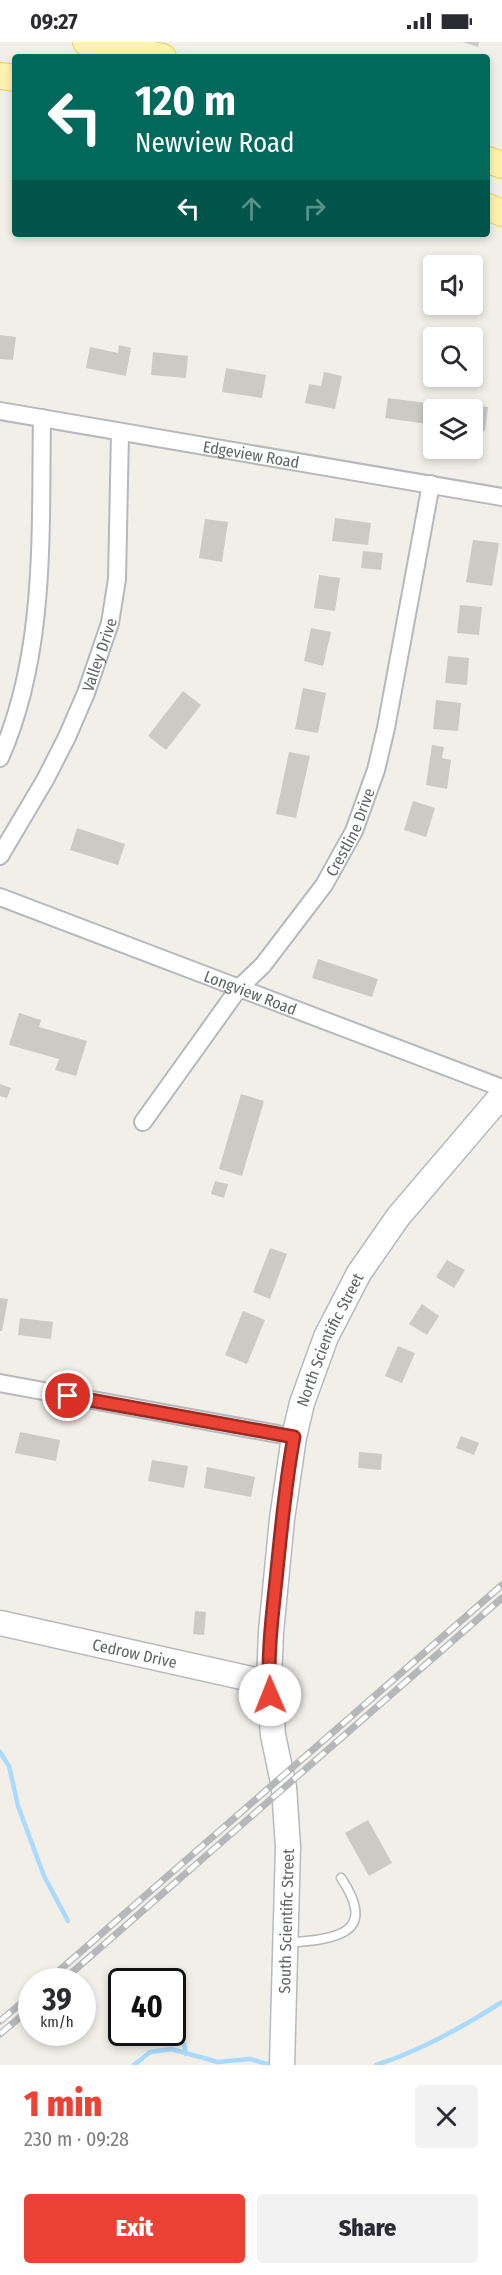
<!DOCTYPE html>
<meta charset="utf-8">
<style>
:root{--surface:#fff;--page:#f2f2f3;--text:#2b2b33;--muted:#7c7c81;--accent:#ea4335}
body{margin:0;font-family:"Fira Sans Condensed",sans-serif;background:var(--page);color:var(--text);height:100vh;display:flex;flex-direction:column;font-size:22px;white-space:nowrap}
*{box-sizing:border-box;margin:0}
p{font-size:20px;color:var(--muted)}
.icon{flex:none;width:33px;height:33px;fill:none;stroke:currentColor;stroke-width:2;stroke-linecap:round;stroke-linejoin:round}
.map{position:relative;height:2023px;overflow:hidden}
.drawer{display:flex;flex-direction:column;background:var(--surface);flex:1}
.drawer>*{flex:none}
.guide{position:absolute;left:12px;top:12px;width:478px;height:183px;border-radius:6px;box-shadow:0 3px 9px #0003;background:#00695c;color:#fff;overflow:hidden}
.tools{position:absolute;left:423px;top:213px;display:grid;gap:12px}
.tools a{display:grid;place-items:center;width:60px;height:60px;border-radius:6px;background:var(--surface);box-shadow:0 3px 9px #0003;font-size:30px}
.speed{position:absolute;left:18px;top:1926px;display:flex;gap:12px;font-size:30px;font-weight:700;text-align:center}
.speed>*{display:grid;place-content:center;width:78px;height:78px;border-radius:50%;background:var(--surface);box-shadow:0 3px 9px #0003;line-height:1}
.speed small{font-size:15px;font-weight:400}
.speed .limit{border:3px solid #111;border-radius:9px;background:#fff;color:#111}
.pin{position:absolute;display:grid;place-items:center;width:51px;height:51px;color:#fff;margin:-26px;border:3px solid #fff;border-radius:50%;box-shadow:0 2px 6px #0007}
.me{position:absolute;width:66px;margin:-33px;rotate:359deg;stroke-linejoin:round;filter:drop-shadow(0 0 4px #0008)}
.turn{display:flex;align-items:center;gap:21px;height:126px;padding:0 24px;font-size:27px}
.turn .icon{width:78px;height:78px;stroke-width:2.5}
.turn b{display:block;font-size:42px;line-height:51px}
.lanes{display:flex;align-items:center;height:57px;padding:0 24px;background:#0003;justify-content:center;gap:30px;direction:ltr}
.lanes .off{opacity:.35}
.round{display:grid;place-items:center;flex:none;width:63px;height:63px;border-radius:6px;background:var(--page)}
.head{display:flex;align-items:center;justify-content:space-between;height:102px;padding:0 24px}
h1{font-size:36px;font-weight:800;line-height:45px;color:var(--accent)}
.cta{display:flex;gap:12px;margin-top:auto;padding:12px 24px}
.cta a{flex:1;height:69px;border-radius:6px;background:var(--accent);color:#fff;font-size:24px;font-weight:800;line-height:69px;text-align:center}
.cta a+a{background:var(--page);color:var(--text)}
.status{display:flex;justify-content:space-between;align-items:center;height:42px;padding:0 30px;background:var(--surface);direction:ltr}
.status svg{height:16px;fill:currentColor}
.map>svg:first-child{display:block}
.lines{fill:none;stroke-linecap:round;stroke-linejoin:round}
.stream{stroke:#aadaff;stroke-width:4.5}
.building{fill:#cccac5}
.lane-casing{stroke:#b5b8bc;stroke-width:11}
.street-casing{stroke:#b5b8bc;stroke-width:20}
.secondary-casing{stroke:#b6babf;stroke-width:27}
.primary-casing{stroke:#f2c960;stroke-width:28}
.lane{stroke:#fff;stroke-width:8}
.street{stroke:#fff;stroke-width:16}
.secondary{stroke:#fff;stroke-width:24}
.primary{stroke:#fff2af;stroke-width:26}
.rail-casing{stroke:#b6b7b8;stroke-width:7}
.rail{stroke:#fff;stroke-width:4.5;stroke-dasharray:14;stroke-linecap:butt}
.route-casing{stroke:#982c22;stroke-width:15}
.route{stroke:#ea4335;stroke-width:10}
.labels{text-anchor:middle;dominant-baseline:central;stroke-width:4.5;stroke-linejoin:round;paint-order:stroke}
.street-label{font-size:16px;fill:#5f6368;stroke:#fff}
</style>
<div class="status"><b>09:27</b><svg viewBox="0 0 49 12"><path d="M0 12V9h3v3zM5 12V6h3v6zM10 12V3h3v9zM15 12V0h3v12zM26 1h20v11H26zM47 4h2v5h-2z"/></svg></div>
<div class="map">
<svg width="502" height="2023" viewBox="0 0 502 2023">
<rect width="100%" height="100%" fill="#f1efe8"/>
<g class="lines">
<!-- stream -->
<g class="stream">
<polyline points="0,1710 9,1724 18,1764 44,1834 68,1879"/>
<polyline points="110,1940 122,1952"/>
<polyline points="168,1990 184,2002 186,2012"/>
<polyline points="134,2023 150,2010 171,2007 218,2020 250,2017 270,2023"/>
<path d="M376,2023C420,2009 463,1985 502,1960"/>
</g>
</g>
<!-- building -->
<g class="building">
<polygon points="463,0 479,0 478,5"/>
<polygon points="0,293 16,295 13,318 0,317"/>
<polygon points="119,303 131,306 126,334 86,326 90,305 118,311"/>
<polygon points="153,310 188,314 186,336 151,333"/>
<polygon points="226,326 266,333 262,356 222,350"/>
<polygon points="324,330 342,334 335,367 305,361 309,342 321,344"/>
<polygon points="388,356 442,363 441,368 434,368 434,383 385,376"/>
<polygon points="452,361 488,365 485,389 472,388 472,368 451,368"/>
<polygon points="335,476 371,481 368,503 332,499"/>
<polygon points="205,477 228,480 222,520 199,516"/>
<polygon points="473,498 499,501 492,544 466,540"/>
<polygon points="363,509 383,511 381,528 361,526"/>
<polygon points="319,533 340,536 335,569 314,566"/>
<polygon points="460,563 482,565 479,593 457,591"/>
<polygon points="311,586 331,590 323,624 304,619"/>
<polygon points="448,614 469,616 467,643 445,641"/>
<polygon points="303,646 326,651 318,691 295,687"/>
<polygon points="183,649 201,663 166,708 148,694"/>
<polygon points="436,658 461,661 458,689 433,687"/>
<polygon points="432,703 444,705 442,716 451,718 447,747 426,743"/>
<polygon points="289,710 310,714 296,776 276,772"/>
<polygon points="413,759 435,766 426,795 404,788"/>
<polygon points="77,786 125,802 118,823 70,808"/>
<polygon points="318,917 378,937 372,955 312,936"/>
<polygon points="19,971 41,978 39,985 87,999 76,1034 55,1028 59,1017 9,1003"/>
<polygon points="0,1042 11,1046 7,1056 0,1054"/>
<polygon points="241,1052 264,1059 242,1134 219,1127"/>
<polygon points="215,1139 228,1142 224,1156 211,1152"/>
<polygon points="270,1206 287,1212 270,1257 253,1250"/>
<polygon points="447,1218 465,1228 454,1246 436,1235"/>
<polygon points="0,1256 8,1257 2,1289 0,1289"/>
<polygon points="422,1262 439,1274 427,1293 409,1282"/>
<polygon points="243,1269 265,1278 247,1322 225,1313"/>
<polygon points="20,1276 53,1280 51,1297 18,1293"/>
<polygon points="398,1304 415,1311 402,1341 385,1334"/>
<polygon points="20,1390 60,1398 56,1419 15,1411"/>
<polygon points="461,1394 479,1401 474,1413 456,1406"/>
<polygon points="359,1410 382,1412 381,1428 358,1426"/>
<polygon points="152,1418 188,1424 184,1446 148,1439"/>
<polygon points="207,1425 255,1435 251,1455 204,1446"/>
<polygon points="195,1569 206,1570 204,1593 193,1592"/>
<polygon points="368,1778 392,1821 369,1834 345,1791"/>
</g>
<g class="lines">
<!-- lane casing -->
<g class="lane-casing">
<path id="lane" d="M287,1901C333,1897 380,1894 341,1836"/>
</g>
<!-- street casing -->
<g class="street-casing">
<g id="street">
<path id="s1" d="M0,369L502,455"/>
<path d="M0,716C47,610 40,489 42,376"/>
<path id="s2" d="M0,814L45,738L67,695L86,651L110,581L117,537L120,390"/>
<path id="s3" d="M0,855L502,1046"/>
<path id="s4" d="M143,1080L239,946L263,923L324,843L354,789L376,728L386,686L431,442"/>
<polyline points="0,1341 294,1395"/>
</g>
</g>
<!-- secondary casing -->
<g class="secondary-casing">
<g id="secondary">
<path id="s5" d="M0,1581L269,1641"/>
<path id="s6" d="M282,2023L288,1805L284,1745L273,1693L269,1641L271,1590L282,1477L294,1395L302,1361L326,1295L359,1231L398,1175L502,1053"/>
</g>
</g>
<!-- primary casing -->
<g class="primary-casing">
<g id="primary">
<polyline points="86,0 163,15"/>
<polyline points="0,34 15,36"/>
<polyline points="488,118 502,123"/>
<polyline points="488,165 502,171"/>
</g>
</g>
<!-- lane -->
<use href="#lane" class="lane"/>
<!-- street -->
<use href="#street" class="street"/>
<!-- secondary -->
<use href="#secondary" class="secondary"/>
<!-- primary -->
<use href="#primary" class="primary"/>
<!-- rail casing -->
<g class="rail-casing">
<g id="rail">
<polyline points="46,1940 502,1543"/>
<polyline points="61,1940 502,1556"/>
<polyline points="0,1979 32,1952"/>
<polyline points="0,1992 32,1965"/>
</g>
</g>
<!-- rail -->
<use href="#rail" class="rail"/>
</g>
<g class="lines">
<!-- route casing -->
<g class="route-casing">
<path id="route" d="M68,1354L294,1395C285,1442 281,1490 276,1538C272,1576 267,1615 270,1653"/>
</g>
<!-- route -->
<use href="#route" class="route"/>
</g>
<g class="labels">
<!-- street labels -->
<g class="street-label">
<text stroke="none"><textPath href="#s1" startOffset="255">Edgeview Road</textPath></text>
<text stroke="none"><textPath href="#s2" startOffset="225">Valley Drive</textPath></text>
<text stroke="none"><textPath href="#s4" startOffset="358">Crestline Drive</textPath></text>
<text stroke="none"><textPath href="#s3" startOffset="268">Longview Road</textPath></text>
<text stroke="none"><textPath href="#s6" startOffset="735">North Scientific Street</textPath></text>
<text stroke="none"><textPath href="#s5" startOffset="138">Cedrow Drive</textPath></text>
<text stroke="none"><textPath href="#s6" startOffset="144">South Scientific Street</textPath></text>
</g>
</g>
</svg>
<div class="tools">
<a><svg class="icon" aria-label="sound" viewBox="0 0 24 24"><path d="M4 9h4l5-4v14l-5-4H4zM17 9q2 3 0 6"/></svg></a>
<a><svg class="icon" aria-label="search" viewBox="0 0 24 24"><circle cx="10" cy="10" r="6"/><path d="M15 15l6 6"/></svg></a>
<a><svg class="icon" aria-label="layers" viewBox="0 0 24 24"><path d="M12 4l9 5-9 5-9-5zM3 14l9 5 9-5"/></svg></a>
</div>
<div class="speed"><div>39<small>km/h</small></div><div class="limit">40</div></div>
<div class="pin" style="left:68px;top:1354px;background:#d93025"><svg class="icon" aria-label="arrive" viewBox="0 0 24 24"><path d="M6 21V4h12l-3 4 3 4H6"/></svg></div>
<svg class="me" style="left:270px;top:1653px" viewBox="-20 -20 40 40"><circle r="19" fill="#fff"/><path d="M0-13L10 11 0 6-10 11z" fill="#ea4335"/></svg>
<div class="guide">
<div class="turn"><svg class="icon" aria-label="left" viewBox="0 0 24 24"><path d="M17 20v-9H6M10 6l-5 5 5 5"/></svg><div><b>120 m</b>Newview Road</div></div>
<div class="lanes"><svg class="icon" aria-label="left" viewBox="0 0 24 24"><path d="M17 20v-9H6M10 6l-5 5 5 5"/></svg><svg class="icon off" aria-label="ahead" viewBox="0 0 24 24"><path d="M12 20V5M6 11l6-6 6 6"/></svg><svg class="icon off" aria-label="right" viewBox="0 0 24 24"><path d="M7 20v-9h11M14 6l5 5-5 5"/></svg></div>
</div>
</div>
<section class="drawer">
<div class="head"><div><h1>1 min</h1><p>230 m · 09:28</p></div><a class="round"><svg class="icon" aria-label="close" viewBox="0 0 24 24"><path d="M6 6l12 12M18 6L6 18"/></svg></a></div>
<div class="cta"><a>Exit</a><a>Share</a></div>
</section>
